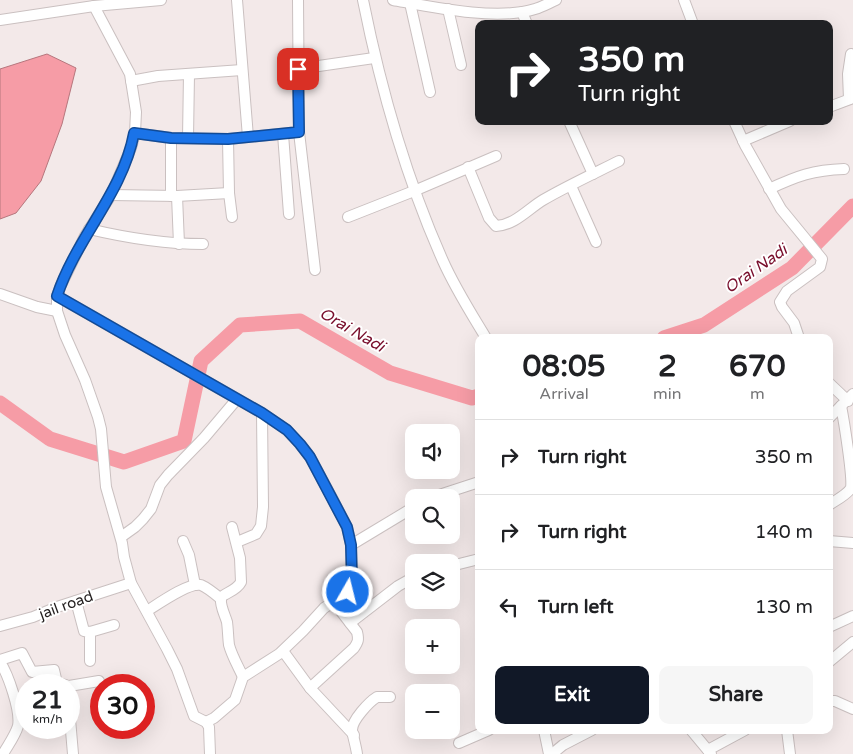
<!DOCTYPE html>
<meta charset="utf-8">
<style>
:root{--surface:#fff;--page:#f6f6f6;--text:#202124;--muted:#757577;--line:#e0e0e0;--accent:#111827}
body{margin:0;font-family:"Varela Round",sans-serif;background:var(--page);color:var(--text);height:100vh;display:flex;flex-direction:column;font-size:19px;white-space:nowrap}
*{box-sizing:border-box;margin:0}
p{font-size:16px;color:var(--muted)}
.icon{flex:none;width:28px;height:28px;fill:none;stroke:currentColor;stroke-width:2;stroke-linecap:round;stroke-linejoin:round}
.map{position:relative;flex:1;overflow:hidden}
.details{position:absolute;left:475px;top:334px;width:358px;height:400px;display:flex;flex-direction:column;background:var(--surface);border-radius:10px;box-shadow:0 5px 20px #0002}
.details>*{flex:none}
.banner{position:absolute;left:475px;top:20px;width:358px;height:105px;border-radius:10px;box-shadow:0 5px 20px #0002;background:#202124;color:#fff;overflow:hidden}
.fabs{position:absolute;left:405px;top:424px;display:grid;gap:10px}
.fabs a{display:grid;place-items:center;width:55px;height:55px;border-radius:10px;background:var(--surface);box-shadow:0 5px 20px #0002;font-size:25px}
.speed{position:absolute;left:15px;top:674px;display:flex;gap:10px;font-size:25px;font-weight:700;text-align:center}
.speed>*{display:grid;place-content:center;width:65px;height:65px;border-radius:50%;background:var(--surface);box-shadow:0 5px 20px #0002;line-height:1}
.speed small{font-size:12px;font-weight:400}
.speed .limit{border:8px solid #d22;background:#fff;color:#111}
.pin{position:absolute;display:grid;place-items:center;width:42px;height:42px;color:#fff;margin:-21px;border-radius:10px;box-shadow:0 2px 8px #0006}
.me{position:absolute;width:55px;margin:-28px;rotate:8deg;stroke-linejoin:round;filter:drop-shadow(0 0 4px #0008)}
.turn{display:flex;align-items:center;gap:18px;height:105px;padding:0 20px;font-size:22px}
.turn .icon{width:65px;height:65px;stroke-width:2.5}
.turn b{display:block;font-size:35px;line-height:42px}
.eta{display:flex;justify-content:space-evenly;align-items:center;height:85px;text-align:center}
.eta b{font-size:30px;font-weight:700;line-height:35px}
.cta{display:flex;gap:10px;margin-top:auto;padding:10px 20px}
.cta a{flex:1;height:58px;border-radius:10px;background:var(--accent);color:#fff;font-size:20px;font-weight:700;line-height:58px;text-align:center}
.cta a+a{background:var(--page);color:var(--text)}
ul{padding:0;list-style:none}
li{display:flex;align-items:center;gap:15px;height:75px;padding:0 20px;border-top:1px solid var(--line)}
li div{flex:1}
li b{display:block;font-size:19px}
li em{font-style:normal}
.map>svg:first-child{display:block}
.water{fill:#f69ca6;stroke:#b6767d}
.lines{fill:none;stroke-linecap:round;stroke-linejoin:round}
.river{stroke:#f69ca6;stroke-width:15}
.minor-casing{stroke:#cac0c0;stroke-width:12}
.minor{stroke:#fff;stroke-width:10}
.route-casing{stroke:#114b97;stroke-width:12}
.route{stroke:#1a73e8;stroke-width:9}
.labels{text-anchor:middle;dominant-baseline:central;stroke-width:4;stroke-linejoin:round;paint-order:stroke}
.street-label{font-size:15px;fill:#221e1e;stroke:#fff}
.water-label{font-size:16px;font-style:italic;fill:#780d2b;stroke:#fff}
</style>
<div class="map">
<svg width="853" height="754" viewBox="0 0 853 754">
<rect width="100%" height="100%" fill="#f3e9e9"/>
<!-- water -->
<polygon class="water" points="47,54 76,68 62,124 41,181 16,213 0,219 0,69"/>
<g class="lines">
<!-- river -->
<g class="river">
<polyline points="664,338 704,325 792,268 853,206"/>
<polyline points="0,403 50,439 124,462 184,441 201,361 240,325 300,321 390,373 472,398 479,396"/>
</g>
<!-- minor casing -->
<g class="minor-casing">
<g id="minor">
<polyline points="237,0 248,137"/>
<polyline points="298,0 299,132 315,270"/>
<path d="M363,0C381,90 406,178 443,261C455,288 471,313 486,338"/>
<path d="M393,0C432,7 497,21 535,9C542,7 549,3 556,0"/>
<polyline points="684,0 693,24"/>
<polyline points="410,3 430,92"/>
<polyline points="94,6 130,74 136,112 135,133 131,148 111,195 85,236 61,285 57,296 57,311 65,335 85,380 98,417 101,429 106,487 122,543 124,557 131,583 167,649 177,669 194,716 206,722 209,727 210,754"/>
<polyline points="448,9 461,65"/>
<polyline points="522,12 527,24"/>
<polyline points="0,20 94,6 161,0"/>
<polyline points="298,69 374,58"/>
<polyline points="131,81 158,76 242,70"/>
<polyline points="849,99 848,74 851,54"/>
<polyline points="829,107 853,98"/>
<polyline points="569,121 593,174"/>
<polyline points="734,121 745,145 781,209 822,259 820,267 787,291 780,302 782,307 794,323 799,338"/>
<polyline points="135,133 171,138 228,139 299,132"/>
<polyline points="283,134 289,214"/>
<polyline points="188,138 189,74"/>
<polyline points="228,139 229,193 232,217"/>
<polyline points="743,141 790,121"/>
<path d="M468,167L489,218L496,226C515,225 528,209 543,200C567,186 593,174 619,161"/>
<polyline points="571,186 596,242"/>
<path d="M769,189C797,176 813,170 844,169"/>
<polyline points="111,195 177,196 229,193"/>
<polyline points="171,196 171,138"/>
<polyline points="177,196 179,244"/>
<polyline points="348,217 414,191 496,156"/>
<path d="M89,229C127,238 164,244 203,244"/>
<polyline points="0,294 37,307 57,311"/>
<polyline points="57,296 262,413 287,430 300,444 310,457 331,496 347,527 351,545 352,582 348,592 324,608 303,631 279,654 243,677 235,700 214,718 206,722"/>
<polyline points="829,383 848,401"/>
<polyline points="829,418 853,394"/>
<polyline points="430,498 479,482"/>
<path d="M829,505C836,500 847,495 851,488C853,477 844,421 841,406"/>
<path d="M232,527L240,558L241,582C236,592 222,593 221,599C220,606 225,615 227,622C228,629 228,637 229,645C232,656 238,666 243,677"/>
<polyline points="121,537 135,527 143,519 151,509 160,485 168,475 204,438 237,399"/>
<polyline points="183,541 189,555 195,585"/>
<polyline points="829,541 853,543"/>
<polyline points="237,542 256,534 261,526 263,507 262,413"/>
<polyline points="351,545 414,507"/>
<polyline points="451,566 479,559"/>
<polyline points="76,601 84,631 90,632 90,661"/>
<path d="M147,611C158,604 189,582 201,585C208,588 215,594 221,599"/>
<polyline points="350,623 398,586 414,577"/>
<polyline points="0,626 33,617 57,607 131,583"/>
<polyline points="829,627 853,616"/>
<polyline points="90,632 114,625"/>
<polyline points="283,651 310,688 354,735"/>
<polyline points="0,660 22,653 32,672 54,670 57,683 66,685"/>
<path d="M0,662C8,674 21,711 18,726C15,736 8,745 3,754"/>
<polyline points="829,662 853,642"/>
<polyline points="69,686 99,681"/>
<polyline points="70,686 70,719 73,754"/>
<path d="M310,688L354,648C358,642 359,640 357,632L333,601"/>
<polyline points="829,701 835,701 853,709"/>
<polyline points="544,730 549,754"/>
<polyline points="691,730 711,754"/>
<polyline points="787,730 790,754"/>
<polyline points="459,743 489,730"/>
<polyline points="708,750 745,730"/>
<path d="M357,754C356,746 353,737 352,730C352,720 369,702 377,697H390"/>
<polyline points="552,754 563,745 592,730"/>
</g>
</g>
<!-- minor -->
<use href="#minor" class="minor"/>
</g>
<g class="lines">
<!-- route casing -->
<g class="route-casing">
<path id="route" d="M298,69L299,132L228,139L171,138L134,133C123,193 76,238 57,296L262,413L287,430L300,444L310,457L347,527L351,545L352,582L348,592"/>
</g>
<!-- route -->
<use href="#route" class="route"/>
</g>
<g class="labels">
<!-- street labels -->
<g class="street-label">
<text transform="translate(66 605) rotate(-20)">jail road</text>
</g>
<!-- water labels -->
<g class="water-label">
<text transform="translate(756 269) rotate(-35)">Orai Nadi</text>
<text transform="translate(352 330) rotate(30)">Orai Nadi</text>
</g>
</g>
</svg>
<div class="fabs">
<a><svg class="icon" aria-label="sound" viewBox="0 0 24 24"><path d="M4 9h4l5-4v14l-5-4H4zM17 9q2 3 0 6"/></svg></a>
<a><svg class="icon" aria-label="search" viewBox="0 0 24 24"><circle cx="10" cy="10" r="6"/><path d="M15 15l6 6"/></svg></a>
<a><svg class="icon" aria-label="layers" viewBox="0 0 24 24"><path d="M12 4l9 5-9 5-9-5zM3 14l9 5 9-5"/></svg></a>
<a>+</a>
<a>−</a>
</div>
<div class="speed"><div>21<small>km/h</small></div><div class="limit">30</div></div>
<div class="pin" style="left:298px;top:69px;background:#d93025"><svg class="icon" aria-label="arrive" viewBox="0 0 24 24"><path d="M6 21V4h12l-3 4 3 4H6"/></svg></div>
<svg class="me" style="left:348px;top:592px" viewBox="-20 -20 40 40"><circle r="17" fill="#1a73e8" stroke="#fff" stroke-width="3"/><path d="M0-11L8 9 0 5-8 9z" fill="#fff"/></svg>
<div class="banner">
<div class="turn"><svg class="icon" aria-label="right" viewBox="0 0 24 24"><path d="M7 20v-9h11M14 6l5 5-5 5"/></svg><div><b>350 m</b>Turn right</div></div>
</div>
<section class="details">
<div class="eta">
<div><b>08:05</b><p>Arrival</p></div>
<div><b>2</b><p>min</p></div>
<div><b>670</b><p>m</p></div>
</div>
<ul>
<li><svg class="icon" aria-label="right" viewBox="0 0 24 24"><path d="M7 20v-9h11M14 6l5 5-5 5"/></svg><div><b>Turn right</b></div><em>350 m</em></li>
<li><svg class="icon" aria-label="right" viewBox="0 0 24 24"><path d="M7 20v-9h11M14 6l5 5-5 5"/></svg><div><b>Turn right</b></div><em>140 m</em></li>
<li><svg class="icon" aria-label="left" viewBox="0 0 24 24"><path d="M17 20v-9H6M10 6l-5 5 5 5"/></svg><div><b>Turn left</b></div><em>130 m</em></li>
</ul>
<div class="cta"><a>Exit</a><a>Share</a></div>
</section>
</div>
